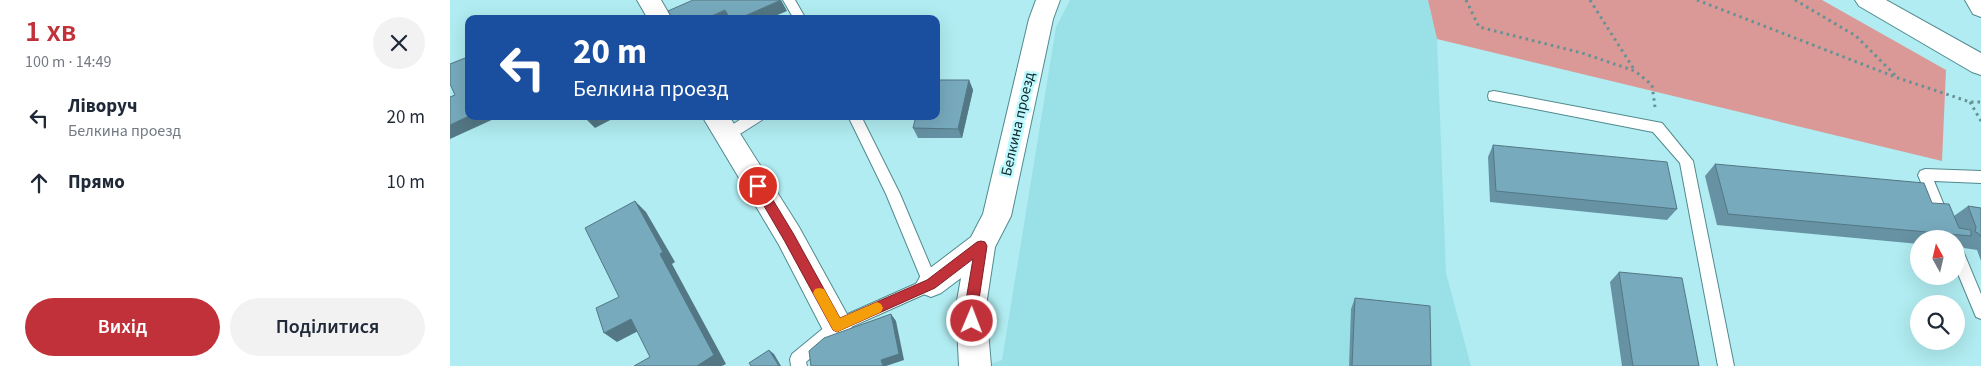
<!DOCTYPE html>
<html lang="uk">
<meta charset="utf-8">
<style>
:root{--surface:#fff;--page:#f2f2f3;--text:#1f2937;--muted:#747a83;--accent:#c1313a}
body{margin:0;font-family:"Source Sans 3",sans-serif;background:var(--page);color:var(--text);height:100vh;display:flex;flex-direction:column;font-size:19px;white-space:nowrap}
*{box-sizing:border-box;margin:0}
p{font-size:16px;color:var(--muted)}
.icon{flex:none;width:28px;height:28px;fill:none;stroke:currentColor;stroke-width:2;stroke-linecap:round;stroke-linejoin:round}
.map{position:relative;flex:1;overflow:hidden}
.details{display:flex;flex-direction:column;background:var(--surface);width:450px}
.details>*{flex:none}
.top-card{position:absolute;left:15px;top:15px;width:475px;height:105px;border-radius:10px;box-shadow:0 5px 20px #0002;background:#1a4fa0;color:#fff;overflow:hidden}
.needle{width:32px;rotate:352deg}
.tools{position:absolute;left:1460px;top:230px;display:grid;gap:10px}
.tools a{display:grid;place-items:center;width:55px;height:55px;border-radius:50%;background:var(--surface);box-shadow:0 5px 20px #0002;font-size:25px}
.pin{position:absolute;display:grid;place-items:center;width:42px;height:42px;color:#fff;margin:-21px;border:2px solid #fff;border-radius:50%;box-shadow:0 1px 5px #0007}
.me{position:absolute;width:55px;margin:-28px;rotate:1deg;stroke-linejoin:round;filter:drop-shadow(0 0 4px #0008)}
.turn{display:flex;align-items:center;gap:18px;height:105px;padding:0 25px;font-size:22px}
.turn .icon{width:65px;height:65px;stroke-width:2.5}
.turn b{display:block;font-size:35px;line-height:42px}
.round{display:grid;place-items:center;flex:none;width:52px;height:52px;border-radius:26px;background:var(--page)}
.headline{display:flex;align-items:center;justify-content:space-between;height:85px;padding:0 25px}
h1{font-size:30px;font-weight:600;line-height:38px;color:var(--accent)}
.primary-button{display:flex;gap:10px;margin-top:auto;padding:10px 25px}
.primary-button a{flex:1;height:58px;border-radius:30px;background:var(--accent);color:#fff;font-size:20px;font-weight:600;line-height:58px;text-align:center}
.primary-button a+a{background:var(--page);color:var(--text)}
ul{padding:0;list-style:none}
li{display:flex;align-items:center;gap:15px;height:65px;padding:0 25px}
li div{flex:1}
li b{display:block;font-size:19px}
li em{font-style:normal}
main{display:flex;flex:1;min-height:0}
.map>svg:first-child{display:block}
.built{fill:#9ae1e7}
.green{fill:#da9996}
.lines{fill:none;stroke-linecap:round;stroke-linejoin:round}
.service-casing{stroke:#518a8f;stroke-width:2}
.minor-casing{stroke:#518a8f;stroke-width:2}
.path{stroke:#669295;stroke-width:3;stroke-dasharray:2.5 4;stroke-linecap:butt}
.service{fill:#fff;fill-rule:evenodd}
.minor{fill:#fff;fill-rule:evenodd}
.wall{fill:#6692a3}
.shaded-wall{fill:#537784}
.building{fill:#77aabd;stroke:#537784}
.route{fill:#c1313a;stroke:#7d2026}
.slow{fill:#f59e0b}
.labels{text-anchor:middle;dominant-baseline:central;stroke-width:5;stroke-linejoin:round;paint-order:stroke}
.street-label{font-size:15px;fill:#0f2729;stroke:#bdf9fe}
</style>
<main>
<section class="details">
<div class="headline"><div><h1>1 хв</h1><p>100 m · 14:49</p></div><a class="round"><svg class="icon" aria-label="close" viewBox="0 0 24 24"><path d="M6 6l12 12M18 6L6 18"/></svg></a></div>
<ul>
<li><svg class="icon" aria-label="left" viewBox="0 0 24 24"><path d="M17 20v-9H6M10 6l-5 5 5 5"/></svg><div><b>Ліворуч</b><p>Белкина проезд</p></div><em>20 m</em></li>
<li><svg class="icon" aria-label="ahead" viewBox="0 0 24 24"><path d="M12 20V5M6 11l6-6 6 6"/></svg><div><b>Прямо</b></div><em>10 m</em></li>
</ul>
<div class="primary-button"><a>Вихід</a><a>Поділитися</a></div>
</section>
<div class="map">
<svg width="1531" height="366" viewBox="0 0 1531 366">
<rect width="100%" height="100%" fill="#b0ecf1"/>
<!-- built -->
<polygon class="built" points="620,0 978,0 987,39 996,273 1021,366 535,366 552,360 606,27"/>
<!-- green -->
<polygon class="green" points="978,0 1372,0 1496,70 1492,161 987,39"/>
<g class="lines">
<!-- service casing -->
<g class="service-casing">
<g id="service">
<polygon points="333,0 345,0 356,19 344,19"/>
<polygon points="1044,91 1212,123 1243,161 1284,366 1268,366 1230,163 1203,132 1044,101 1039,100 1038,96 1039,92"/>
<polygon points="296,116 313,116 312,120 282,139 277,140 272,139 270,135 272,131"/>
<polygon points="398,116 411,116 450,194 488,284 486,289 392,331 356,362 357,366 341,366 340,359 342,354 382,321 472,281 436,194"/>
<polygon points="1475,169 1531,171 1531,183 1484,181 1508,239 1506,243 1506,239 1494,239 1468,175 1470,171"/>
<polygon points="1506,245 1511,246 1531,294 1531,319 1526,317 1506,269"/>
</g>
</g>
<!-- minor casing -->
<g class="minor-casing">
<g id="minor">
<polygon points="187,0 211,0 222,19 198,19"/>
<polygon points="586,0 610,0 603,19 561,216 545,247 536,306 541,366 509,366 506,306 511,278 491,293 481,297 471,293 466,284 471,275 521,237 533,214 579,19"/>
<polygon points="1405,0 1436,0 1531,53 1531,75 1522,72 1409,6"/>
<polygon points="1515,0 1531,0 1531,17 1523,14"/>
<polygon points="252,116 279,116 349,227 398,316 402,326 398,336 387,340 376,336 329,245"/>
</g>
</g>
<!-- path -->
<g class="path">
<polyline points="1016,0 1029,27 1132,53 1185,71 1202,85 1205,107"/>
<polyline points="1140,0 1185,71"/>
<polyline points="1247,0 1448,78 1520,102 1531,102"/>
<polyline points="1345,0 1406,36 1446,76"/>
<polyline points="1520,102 1531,121"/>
</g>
<!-- service -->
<use href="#service" class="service"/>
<!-- minor -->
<use href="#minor" class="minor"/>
</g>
<!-- wall -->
<g class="wall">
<polygon points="519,80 523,90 512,138 468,138 463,128"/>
<polygon points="1043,145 1227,209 1217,220 1040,202 1038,157"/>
<polygon points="1265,164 1504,216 1518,206 1531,208 1531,261 1527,250 1514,248 1511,244 1509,244 1506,246 1506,239 1469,239 1469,244 1267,225 1255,176"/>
<polygon points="1169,272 1249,366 1172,366 1160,282"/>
<polygon points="905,298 981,366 899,366 901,309"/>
</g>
<!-- shaded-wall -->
<g class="shaded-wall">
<polygon points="331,0 337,11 318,19 288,19"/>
<polygon points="275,10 281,19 255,19"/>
<polygon points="15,58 19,61 19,68"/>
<polygon points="519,80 523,90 512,138 508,129"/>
<polygon points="19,116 45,116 46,118 0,139 0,125"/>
<polygon points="139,116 168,116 145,128 135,118"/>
<polygon points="185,201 196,212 225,262 222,264 276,364 272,366 247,366 210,254"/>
<polygon points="441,314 446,321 454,360 436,366 433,366 431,360"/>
<polygon points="181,319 194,328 167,342 154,333"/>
<polygon points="319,350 324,354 331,366 329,366"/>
</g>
<!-- building -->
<g class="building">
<polygon points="243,0 331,0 288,19 280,19 275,10 255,19 223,19 218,11"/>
<polygon points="15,58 19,68 19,116 0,125 0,97 5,95 0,84 0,64"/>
<polygon points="486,80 519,80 508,129 463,128 466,116 486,116"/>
<polygon points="1043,145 1217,162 1227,209 1046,191"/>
<polygon points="1265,164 1474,183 1482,203 1499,204 1509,228 1521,230 1521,236 1278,214"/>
<polygon points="185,201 213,252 210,254 264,355 247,366 184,366 200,357 181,319 154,333 146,308 169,297 135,228"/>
<polygon points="1518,206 1531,208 1531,237 1528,233 1525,232 1526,227"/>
<polygon points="1169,272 1232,278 1249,366 1183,366"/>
<polygon points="905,298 980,306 981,366 902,366"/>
<polygon points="441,314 449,354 431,360 433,366 361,366 359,351 374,338"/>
<polygon points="319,350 329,366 301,366 299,363"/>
</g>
<!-- route -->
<polygon class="route" points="308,181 312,182 343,233 390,318 477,280 527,242 531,241 535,242 537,246 528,306 529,321 527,325 522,327 518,325 515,306 523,259 485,288 391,330 387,332 383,330 334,240 304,189 302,186 304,182"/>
<!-- slow -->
<polygon class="slow" points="369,288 374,289 390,318 427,302 431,304 433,308 431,312 387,332 383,330 363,293 365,289"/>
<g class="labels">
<!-- street labels -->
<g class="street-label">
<text transform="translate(568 124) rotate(-77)">Белкина проезд</text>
</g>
</g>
</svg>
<div class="tools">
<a><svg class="needle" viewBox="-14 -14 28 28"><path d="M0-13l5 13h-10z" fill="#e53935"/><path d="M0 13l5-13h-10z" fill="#747a83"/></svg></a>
<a><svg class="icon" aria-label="search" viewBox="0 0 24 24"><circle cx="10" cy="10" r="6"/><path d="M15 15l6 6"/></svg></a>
</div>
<div class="pin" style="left:308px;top:186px;background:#d93025"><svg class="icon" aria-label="arrive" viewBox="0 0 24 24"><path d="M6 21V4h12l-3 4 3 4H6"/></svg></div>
<svg class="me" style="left:522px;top:321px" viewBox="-20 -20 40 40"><circle r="17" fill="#c1313a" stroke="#fff" stroke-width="3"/><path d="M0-11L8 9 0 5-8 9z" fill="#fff"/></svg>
<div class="top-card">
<div class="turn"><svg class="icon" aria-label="left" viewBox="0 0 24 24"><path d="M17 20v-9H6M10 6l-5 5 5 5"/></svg><div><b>20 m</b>Белкина проезд</div></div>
</div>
</div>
</main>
